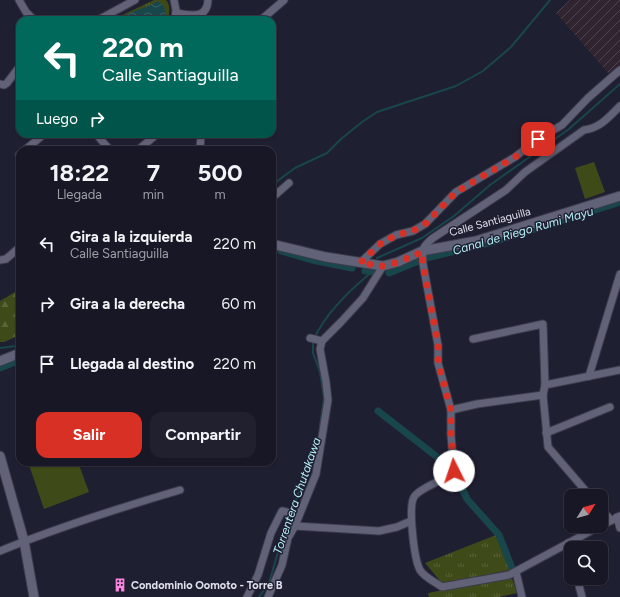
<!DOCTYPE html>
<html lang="es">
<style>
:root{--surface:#171726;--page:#20202e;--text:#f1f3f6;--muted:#9e9fa7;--line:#363643;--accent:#d93025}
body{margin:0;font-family:Figtree,sans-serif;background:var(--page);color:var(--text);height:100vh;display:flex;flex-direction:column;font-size:15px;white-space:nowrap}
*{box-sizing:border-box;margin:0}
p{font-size:13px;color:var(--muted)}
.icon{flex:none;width:22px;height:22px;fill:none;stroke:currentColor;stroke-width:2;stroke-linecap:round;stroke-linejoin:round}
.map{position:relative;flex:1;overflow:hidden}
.panel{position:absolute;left:16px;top:146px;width:260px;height:320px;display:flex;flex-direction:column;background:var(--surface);border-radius:12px;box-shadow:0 1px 3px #0004,0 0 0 1px var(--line)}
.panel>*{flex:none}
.top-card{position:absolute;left:16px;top:16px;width:260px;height:122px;border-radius:12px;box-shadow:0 1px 3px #0004,0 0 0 1px var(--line);background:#00695c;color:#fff;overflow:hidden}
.needle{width:26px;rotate:53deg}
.controls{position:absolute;left:564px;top:489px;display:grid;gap:8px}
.controls a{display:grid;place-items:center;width:44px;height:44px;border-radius:8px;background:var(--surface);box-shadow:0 1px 3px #0004,0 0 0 1px var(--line);font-size:20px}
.pin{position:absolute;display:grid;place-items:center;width:34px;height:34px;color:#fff;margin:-17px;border-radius:8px;box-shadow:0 2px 6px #0006}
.me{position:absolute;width:44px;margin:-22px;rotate:356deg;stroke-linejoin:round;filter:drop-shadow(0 0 3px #0008)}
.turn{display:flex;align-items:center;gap:14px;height:84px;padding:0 20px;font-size:18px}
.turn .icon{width:52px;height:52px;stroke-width:2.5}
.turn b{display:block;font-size:28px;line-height:34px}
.then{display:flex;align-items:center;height:38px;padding:0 20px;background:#0003;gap:8px;font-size:15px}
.eta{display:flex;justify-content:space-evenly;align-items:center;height:68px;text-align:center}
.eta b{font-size:24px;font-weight:700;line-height:28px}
.button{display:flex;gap:8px;margin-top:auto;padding:8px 20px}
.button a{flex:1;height:46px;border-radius:12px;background:var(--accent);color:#fff;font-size:16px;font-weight:700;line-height:46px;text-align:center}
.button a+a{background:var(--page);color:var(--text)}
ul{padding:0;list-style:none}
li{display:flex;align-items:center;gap:12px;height:60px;padding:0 20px}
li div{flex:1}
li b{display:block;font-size:15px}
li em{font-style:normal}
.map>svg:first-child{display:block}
.industrial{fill:url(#industrial-furrows)}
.grass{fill:#3f4a19}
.forest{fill:url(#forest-firs)}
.park{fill:url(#park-tufts)}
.water{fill:url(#water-waves)}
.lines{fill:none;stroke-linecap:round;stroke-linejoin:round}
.stream{stroke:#19464b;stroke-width:2}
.canal{stroke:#19464b;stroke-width:7}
.minor-casing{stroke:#3c3c4c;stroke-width:9}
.tertiary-casing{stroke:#3c3c4c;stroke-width:11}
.minor{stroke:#616278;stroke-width:7}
.tertiary{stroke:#616278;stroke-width:9}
.route{stroke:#d93025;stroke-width:7;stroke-dasharray:0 12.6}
.labels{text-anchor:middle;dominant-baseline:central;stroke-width:3;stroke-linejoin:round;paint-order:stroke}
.street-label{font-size:11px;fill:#dfe0ed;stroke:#1f1f32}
.poi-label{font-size:11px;font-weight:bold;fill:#dfe0ed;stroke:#1f1f32;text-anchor:start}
.water-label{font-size:12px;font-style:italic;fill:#b4f0f7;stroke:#1f1f32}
</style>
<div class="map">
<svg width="620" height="597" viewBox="0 0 620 597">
<defs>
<pattern id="industrial-furrows" width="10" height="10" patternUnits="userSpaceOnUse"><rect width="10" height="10" fill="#302431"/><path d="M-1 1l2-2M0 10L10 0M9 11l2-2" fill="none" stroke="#4e444f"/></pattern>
<pattern id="forest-firs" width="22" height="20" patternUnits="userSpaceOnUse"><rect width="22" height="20" fill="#3f4a19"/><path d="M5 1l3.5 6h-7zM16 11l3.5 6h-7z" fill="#5a643b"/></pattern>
<pattern id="park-tufts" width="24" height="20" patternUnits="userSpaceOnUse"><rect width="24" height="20" fill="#3f4a19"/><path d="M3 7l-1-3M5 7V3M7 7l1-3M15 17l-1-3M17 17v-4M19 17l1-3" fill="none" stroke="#5a643b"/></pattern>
<pattern id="water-waves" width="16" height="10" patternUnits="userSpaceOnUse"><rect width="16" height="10" fill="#19464b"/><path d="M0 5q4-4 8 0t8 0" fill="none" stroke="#3a6065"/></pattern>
</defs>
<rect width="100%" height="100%" fill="#1f1f32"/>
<!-- industrial -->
<polygon class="industrial" points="570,0 620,0 620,64 609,74 556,13"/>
<!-- grass -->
<g class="grass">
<polygon points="594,162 605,192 585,199 575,168"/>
<polygon points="28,462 78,462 89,492 44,509"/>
</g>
<!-- forest -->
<polygon class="forest" points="20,289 20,335 4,342 0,342 0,301"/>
<!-- park -->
<g class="park">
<path d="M154,0H166C171,6 169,13 168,20H112Z"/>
<polygon points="496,535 510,570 445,583 441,582 425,563"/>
<polygon points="511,577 513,581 517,593 499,597 429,597 428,593"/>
</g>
<!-- water -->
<path class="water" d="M158,1C165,5 167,12 164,20H119C130,10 146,9 158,1Z"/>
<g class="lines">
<!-- stream -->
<g class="stream">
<polyline points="272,185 295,168 327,153 341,139 362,122 377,112 456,86 483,71 511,47 550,0"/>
<polyline points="377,258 422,238 454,216 490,185 569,129 620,84"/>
<path d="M315,337C327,311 351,289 373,271"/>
<polyline points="313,341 313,353 320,372 324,398 320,427"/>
<polyline points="0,348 16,346 20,344"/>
<polyline points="259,597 269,583 278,552 284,527 308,472 319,437"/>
</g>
<!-- canal -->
<g class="canal">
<polyline points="281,251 312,260 352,268"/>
<polyline points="426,258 493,242 620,202"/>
<polyline points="365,271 379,272"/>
<polyline points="389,273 416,262"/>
<polyline points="0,368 20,360"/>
<polyline points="378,411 450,467"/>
<polyline points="457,477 467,499 499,535 512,568"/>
</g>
<!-- minor casing -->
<g class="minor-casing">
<g id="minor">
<polyline points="19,0 26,12 34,20"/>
<polyline points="174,0 176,10 175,20"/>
<path d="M176,13C190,15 207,20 208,0"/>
<polyline points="98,20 135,0"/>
<polyline points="261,20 284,0"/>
<polyline points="0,84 4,85 7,83 20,66"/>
<polyline points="96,134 110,150"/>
<polyline points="25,150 44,134"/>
<polyline points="138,150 157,134"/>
<polyline points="200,150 201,134"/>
<polyline points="19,155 20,155"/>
<polyline points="272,198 289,183"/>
<polyline points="0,260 6,259 20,247"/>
<polyline points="360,263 380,244 396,235 413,231 425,224 456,192 515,157 538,139 562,125 588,98 620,70"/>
<polyline points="310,338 322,341"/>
<polyline points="473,339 543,324 545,385 543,395 548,447 590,496"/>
<polyline points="589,376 620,274"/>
<polyline points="545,385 620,370"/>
<polyline points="451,410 477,404 543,395"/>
<polyline points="546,433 610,407"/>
<polyline points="601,509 611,520"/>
<polyline points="617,517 620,528"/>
<polyline points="295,526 379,531 397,527 411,521"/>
<path d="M600,526L509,575L442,587C435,582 424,577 420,570C414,559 408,507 414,497C419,489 442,480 452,475L454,471L451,435V410L438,363V345L423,264C422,249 422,247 433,238L506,190L525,172L584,130C600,128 609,117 620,106"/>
<polyline points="601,526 620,516"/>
<polyline points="568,543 571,554"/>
<path d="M0,551C59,527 119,508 180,490"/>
<polyline points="516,572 522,597"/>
<polyline points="577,578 582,597"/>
<polyline points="247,597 258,575 271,533 282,511 299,515"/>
<polyline points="268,597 282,565 288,538 295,526 316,474 328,400 326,382 320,349 322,341 341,322 363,298 383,266"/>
</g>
</g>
<!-- tertiary casing -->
<g class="tertiary-casing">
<g id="tertiary">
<polyline points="272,244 326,257 383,266 398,262 422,251 476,241 620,196"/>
<polyline points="0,361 20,353"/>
<polyline points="0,456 24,541 34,597"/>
</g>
</g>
<!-- minor -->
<use href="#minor" class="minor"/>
<!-- tertiary -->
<use href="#tertiary" class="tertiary"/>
</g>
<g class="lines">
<!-- route -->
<polyline class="route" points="454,471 451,435 451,410 438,363 438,345 423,264 422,252 398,262 383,266 360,263 380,244 396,235 413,231 425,224 456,192 515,157 538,139"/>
</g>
<!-- icons -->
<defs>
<g id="building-bare" transform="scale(1.08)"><path d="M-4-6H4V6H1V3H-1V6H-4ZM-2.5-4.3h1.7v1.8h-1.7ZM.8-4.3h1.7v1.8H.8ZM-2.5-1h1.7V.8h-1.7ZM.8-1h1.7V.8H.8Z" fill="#fe85df" stroke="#1f1f32" stroke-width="2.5" paint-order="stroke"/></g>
</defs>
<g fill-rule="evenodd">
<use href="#building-bare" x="120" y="585"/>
</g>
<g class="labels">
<!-- street labels -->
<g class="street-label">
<text transform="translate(490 222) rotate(-15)">Calle Santiaguilla</text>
</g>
<!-- poi labels -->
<g class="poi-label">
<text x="131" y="585">Condominio Oomoto - Torre B</text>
</g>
<!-- water labels -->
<g class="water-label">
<text transform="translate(523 231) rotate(-16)">Canal de Riego Rumi Mayu</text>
<text transform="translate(297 496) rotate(-71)">Torrentera Chutakawa</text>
</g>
</g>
</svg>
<div class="controls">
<a><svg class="needle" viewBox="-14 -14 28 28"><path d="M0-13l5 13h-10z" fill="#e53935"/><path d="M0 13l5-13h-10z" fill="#9e9fa7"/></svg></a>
<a><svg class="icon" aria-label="search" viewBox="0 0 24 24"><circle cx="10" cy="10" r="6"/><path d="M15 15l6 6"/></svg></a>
</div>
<div class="pin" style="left:538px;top:139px;background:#d93025"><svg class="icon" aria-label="arrive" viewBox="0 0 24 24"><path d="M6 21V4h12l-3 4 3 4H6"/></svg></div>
<svg class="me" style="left:454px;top:471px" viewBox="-20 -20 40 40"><circle r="19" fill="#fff"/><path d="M0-13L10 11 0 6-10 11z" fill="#d93025"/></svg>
<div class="top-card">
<div class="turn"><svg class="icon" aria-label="left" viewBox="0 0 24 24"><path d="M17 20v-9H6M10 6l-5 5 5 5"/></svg><div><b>220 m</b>Calle Santiaguilla</div></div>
<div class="then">Luego<svg class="icon" aria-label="right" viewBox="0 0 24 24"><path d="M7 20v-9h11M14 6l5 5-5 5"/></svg></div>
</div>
<section class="panel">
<div class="eta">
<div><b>18:22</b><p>Llegada</p></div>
<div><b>7</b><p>min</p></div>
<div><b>500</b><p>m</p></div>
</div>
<ul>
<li><svg class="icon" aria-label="left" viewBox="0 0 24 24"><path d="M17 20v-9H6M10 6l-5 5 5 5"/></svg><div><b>Gira a la izquierda</b><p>Calle Santiaguilla</p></div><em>220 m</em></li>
<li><svg class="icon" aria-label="right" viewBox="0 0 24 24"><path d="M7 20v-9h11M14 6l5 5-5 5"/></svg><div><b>Gira a la derecha</b></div><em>60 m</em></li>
<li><svg class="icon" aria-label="arrive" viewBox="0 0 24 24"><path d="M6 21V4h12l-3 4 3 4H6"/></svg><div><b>Llegada al destino</b></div><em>220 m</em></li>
</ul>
<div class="button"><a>Salir</a><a>Compartir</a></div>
</section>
</div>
